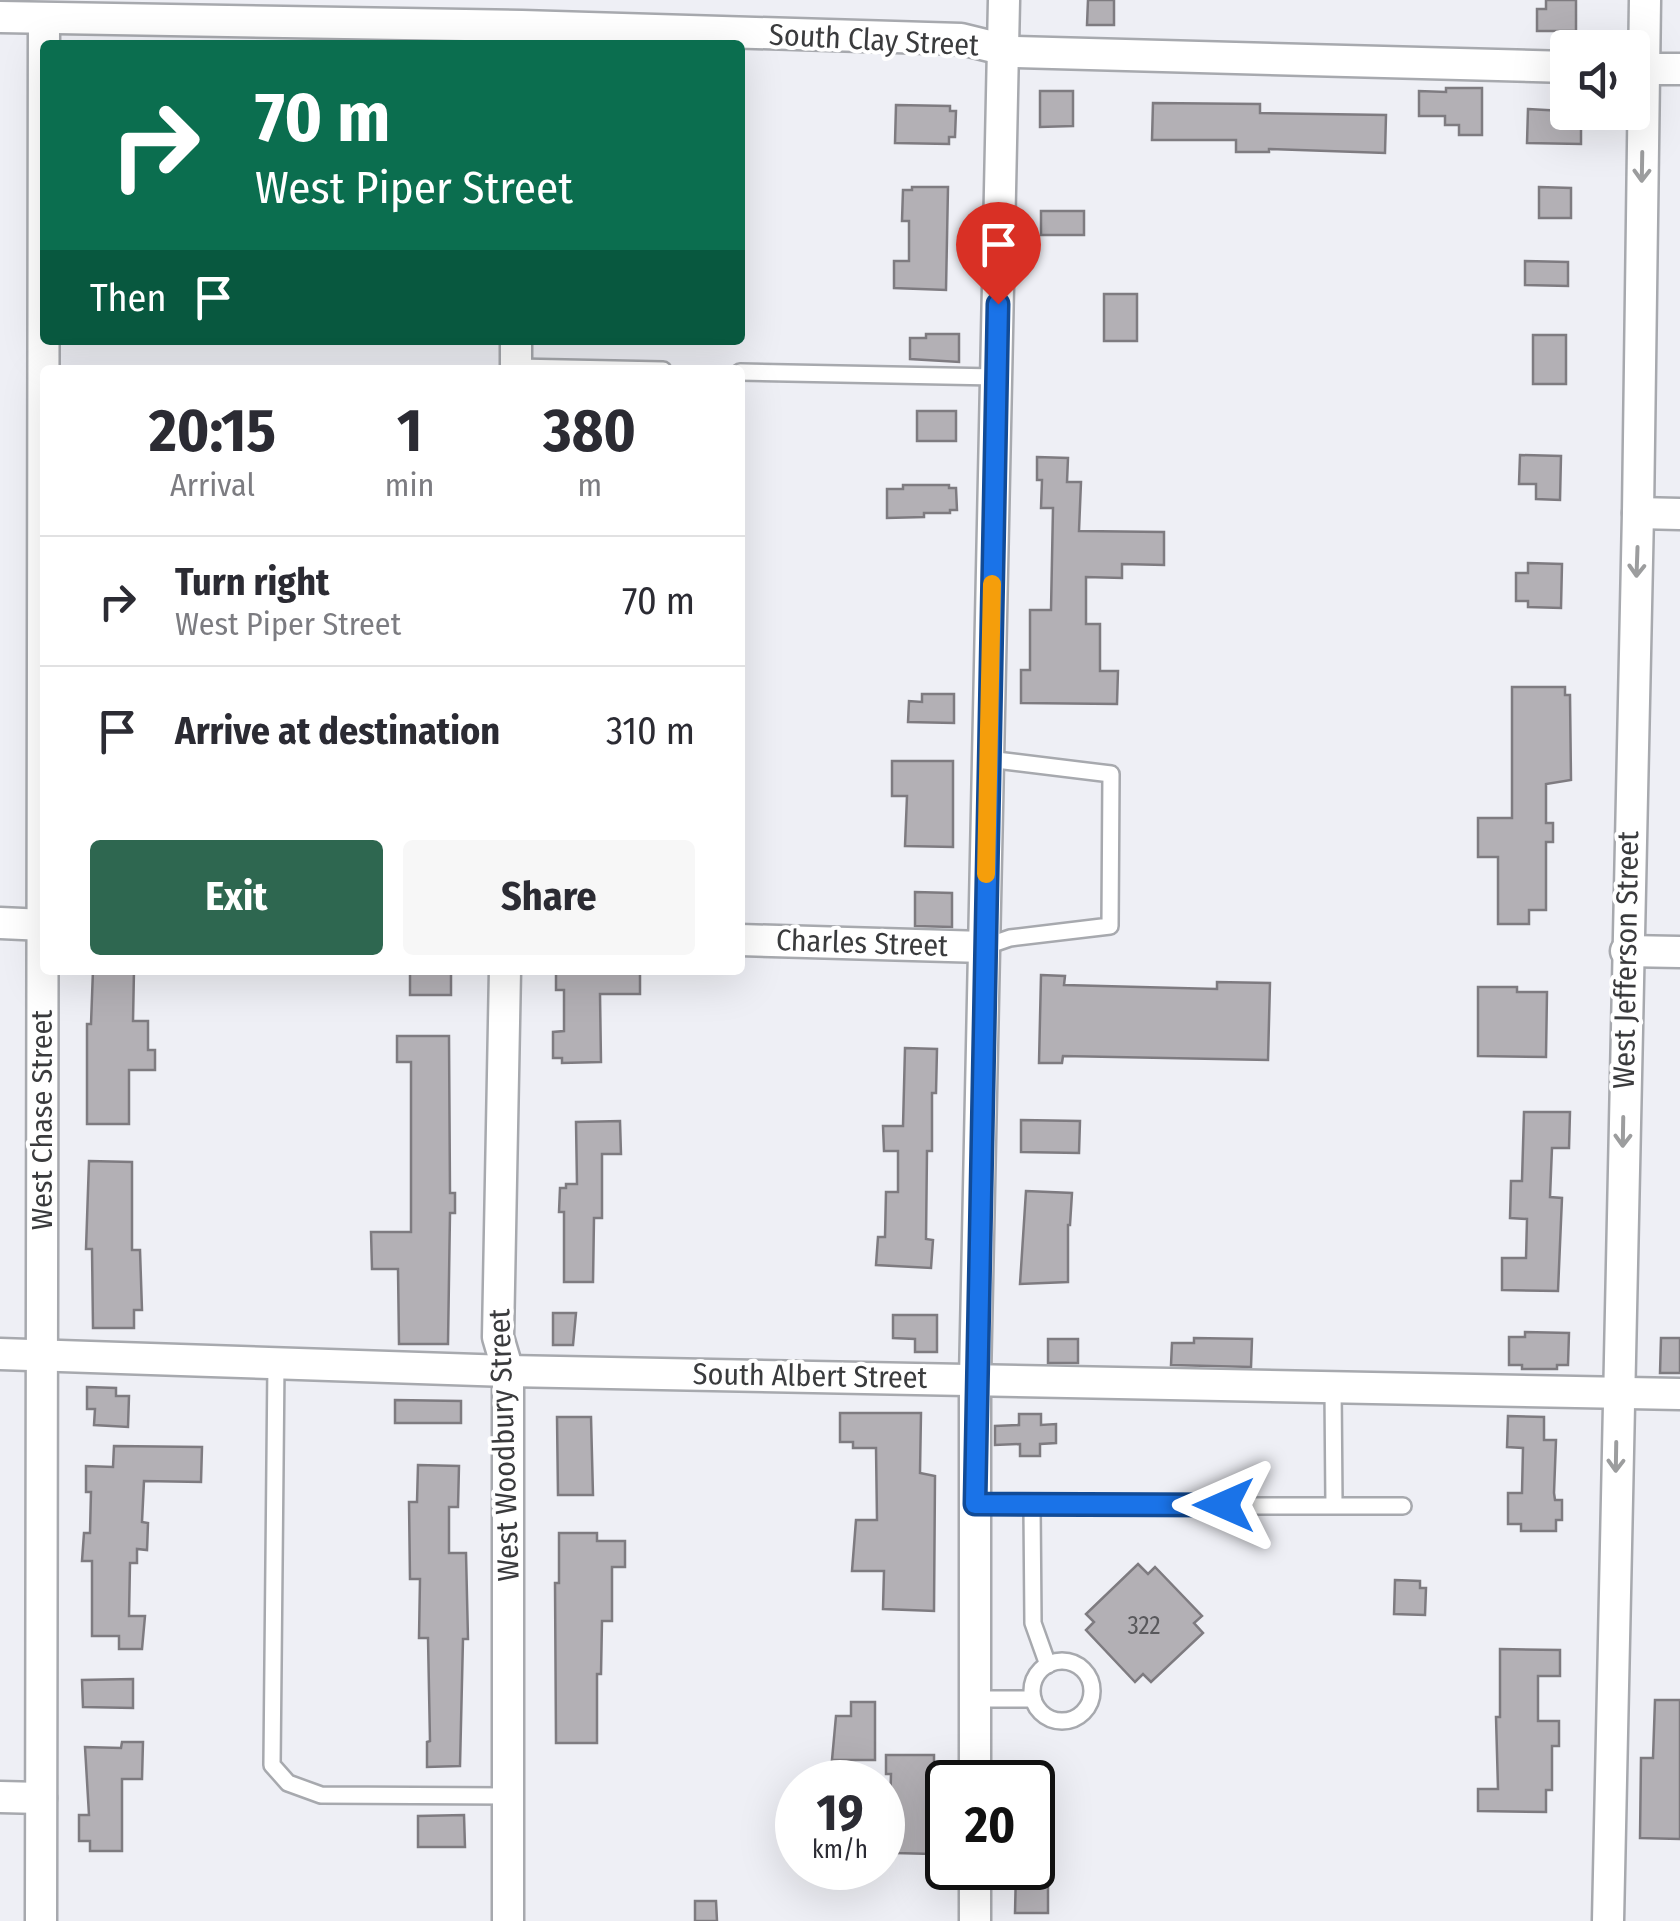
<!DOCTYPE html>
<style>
:root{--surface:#fff;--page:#f7f7f7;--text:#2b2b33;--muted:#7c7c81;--line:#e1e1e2;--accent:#2e6750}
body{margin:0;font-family:"Fira Sans Condensed",sans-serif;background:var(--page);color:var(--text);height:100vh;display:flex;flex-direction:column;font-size:38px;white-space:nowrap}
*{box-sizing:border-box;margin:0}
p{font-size:32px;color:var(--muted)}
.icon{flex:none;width:55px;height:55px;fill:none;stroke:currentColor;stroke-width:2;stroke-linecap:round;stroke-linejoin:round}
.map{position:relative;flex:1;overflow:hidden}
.drawer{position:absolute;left:40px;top:365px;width:705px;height:610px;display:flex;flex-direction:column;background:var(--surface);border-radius:10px;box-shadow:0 10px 40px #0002}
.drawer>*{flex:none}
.top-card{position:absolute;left:40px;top:40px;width:705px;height:305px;border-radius:10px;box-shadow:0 10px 40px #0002;background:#0b6e4f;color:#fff;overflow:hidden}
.tools{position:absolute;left:1550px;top:30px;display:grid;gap:20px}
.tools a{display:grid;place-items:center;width:100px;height:100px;border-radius:10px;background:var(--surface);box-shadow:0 10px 40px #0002;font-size:50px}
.speed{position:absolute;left:775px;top:1760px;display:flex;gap:20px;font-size:50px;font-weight:700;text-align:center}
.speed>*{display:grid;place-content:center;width:130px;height:130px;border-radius:50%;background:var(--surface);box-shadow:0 10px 40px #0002;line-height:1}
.speed small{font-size:25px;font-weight:400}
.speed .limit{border:5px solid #111;border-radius:15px;background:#fff;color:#111}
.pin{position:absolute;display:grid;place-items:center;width:85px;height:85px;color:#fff;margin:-102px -42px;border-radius:50% 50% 50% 0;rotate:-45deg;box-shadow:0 0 10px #0007}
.pin .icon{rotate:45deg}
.me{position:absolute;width:110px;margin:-55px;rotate:270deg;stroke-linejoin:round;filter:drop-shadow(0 0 8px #0008)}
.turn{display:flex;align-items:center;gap:35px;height:210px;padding:0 50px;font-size:45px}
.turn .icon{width:130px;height:130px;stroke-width:2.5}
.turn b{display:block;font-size:70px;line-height:85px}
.then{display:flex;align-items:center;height:95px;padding:0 50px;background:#0003;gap:20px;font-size:38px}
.eta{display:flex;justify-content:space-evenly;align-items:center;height:170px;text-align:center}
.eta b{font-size:60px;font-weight:700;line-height:70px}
.button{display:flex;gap:20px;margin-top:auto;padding:20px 50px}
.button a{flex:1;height:115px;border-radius:10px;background:var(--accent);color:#fff;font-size:40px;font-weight:700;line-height:115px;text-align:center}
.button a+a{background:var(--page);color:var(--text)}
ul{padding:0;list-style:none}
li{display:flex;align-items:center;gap:30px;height:130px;padding:0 50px;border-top:2px solid var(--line)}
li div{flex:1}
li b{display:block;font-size:38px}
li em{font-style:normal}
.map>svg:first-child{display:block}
.building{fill:#b3b0b5;stroke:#7e7b80;stroke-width:2.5}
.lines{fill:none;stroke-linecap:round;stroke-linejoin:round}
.service-casing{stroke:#a7a9ae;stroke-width:20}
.minor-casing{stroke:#a7a9ae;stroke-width:35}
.service{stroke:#fff;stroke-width:15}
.minor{stroke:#fff;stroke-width:30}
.oneway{stroke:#9c9d9e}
.route-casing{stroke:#114b97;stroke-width:25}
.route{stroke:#1a73e8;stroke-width:18}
.slow{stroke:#f59e0b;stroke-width:18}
.labels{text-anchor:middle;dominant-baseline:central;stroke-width:8;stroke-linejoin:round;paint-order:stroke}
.number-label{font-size:25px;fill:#58585b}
.street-label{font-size:30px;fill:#3a3b3d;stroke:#fff}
</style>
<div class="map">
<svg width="1680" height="1921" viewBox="0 0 1680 1921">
<rect width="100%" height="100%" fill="#eeeff5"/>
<!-- building -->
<g class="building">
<polygon points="1088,0 1114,0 1114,25 1087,25"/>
<polygon points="1546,0 1576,0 1576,31 1537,31 1537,9 1546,9"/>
<polygon points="1446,88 1482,88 1482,135 1459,135 1459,125 1445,125 1445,116 1419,116 1419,91 1446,92"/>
<polygon points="1040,91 1073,91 1073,126 1040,127"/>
<polygon points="1153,103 1260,104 1260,113 1386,115 1385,153 1269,149 1269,152 1236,152 1236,140 1152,140"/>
<polygon points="896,105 950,106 950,111 956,111 955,137 949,137 949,144 895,143"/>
<polygon points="1528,109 1581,112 1581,144 1527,143"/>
<polygon points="912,187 948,187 946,290 894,288 894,261 909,261 909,221 902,221 903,190 912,190"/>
<polygon points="1539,187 1571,188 1571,218 1539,218"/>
<rect x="1041" y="211" width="43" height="24"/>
<polygon points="1525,261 1568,262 1568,286 1525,285"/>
<rect x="1104" y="294" width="33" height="47"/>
<polygon points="926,334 959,334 959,362 910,359 910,338 926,338"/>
<rect x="1533" y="335" width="33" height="49"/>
<rect x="917" y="411" width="39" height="30"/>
<polygon points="1520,455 1561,456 1560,500 1536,499 1536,484 1519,484"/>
<polygon points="1037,457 1068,458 1067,482 1081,482 1079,531 1164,532 1164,565 1122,564 1122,578 1086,577 1086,624 1100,624 1100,671 1118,671 1117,704 1021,703 1021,670 1030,670 1030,610 1051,610 1053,508 1041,508 1042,480 1037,480"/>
<polygon points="903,485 949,485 949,488 956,488 957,510 950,510 950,513 924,513 924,517 887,518 887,489 903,489"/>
<polygon points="1528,563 1562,564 1561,608 1528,607 1528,601 1516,601 1516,573 1528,573"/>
<polygon points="1512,687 1565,687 1565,695 1570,695 1571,780 1546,784 1546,823 1553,823 1553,842 1546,842 1546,910 1529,910 1529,924 1498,924 1498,857 1478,857 1478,818 1512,818"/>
<polygon points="922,694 954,694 954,723 908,722 909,701 922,702"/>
<polygon points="892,761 953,761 953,847 905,846 907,796 892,796"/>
<polygon points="915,892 952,893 952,927 915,926"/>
<polygon points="93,970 134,970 133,1021 148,1021 148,1050 155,1050 155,1070 129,1070 129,1124 87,1124 87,1024 91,1024"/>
<rect x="410" y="970" width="41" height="25"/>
<polygon points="556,970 640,970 640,994 600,994 601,1062 562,1063 562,1058 553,1058 553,1032 564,1031 564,990 556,990"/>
<polygon points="1041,975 1065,976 1064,985 1217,989 1217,982 1270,983 1268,1060 1063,1056 1062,1063 1039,1063"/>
<polygon points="1478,987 1517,987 1517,992 1547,992 1546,1057 1478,1056"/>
<polygon points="397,1036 449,1036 450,1193 455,1193 455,1213 450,1213 448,1344 399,1344 398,1269 372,1269 371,1232 411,1232 411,1062 397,1062"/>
<polygon points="905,1048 937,1049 936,1093 932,1093 932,1151 927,1151 926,1239 933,1240 931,1268 876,1265 878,1237 885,1237 886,1192 898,1192 898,1151 884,1151 883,1126 903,1126"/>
<polygon points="1524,1112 1570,1112 1569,1148 1552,1148 1550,1197 1562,1198 1558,1291 1502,1290 1502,1258 1526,1258 1527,1219 1510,1218 1511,1181 1522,1181"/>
<polygon points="1021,1120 1080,1121 1079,1153 1021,1152"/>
<polygon points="620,1121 621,1154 602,1154 602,1218 594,1218 593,1282 564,1282 564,1212 559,1212 560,1188 566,1188 566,1184 577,1184 576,1122"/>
<polygon points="89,1161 132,1162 132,1250 140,1250 142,1310 134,1310 134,1328 93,1328 92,1249 86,1249"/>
<polygon points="1026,1191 1072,1193 1070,1225 1068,1225 1068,1282 1020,1284"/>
<polygon points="553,1313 576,1313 573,1345 553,1345"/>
<polygon points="893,1315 937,1315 937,1352 915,1352 915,1339 893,1338"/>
<polygon points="1525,1332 1569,1333 1568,1365 1557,1365 1557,1369 1522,1369 1522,1365 1509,1365 1509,1337 1525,1337"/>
<polygon points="1194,1338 1252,1339 1251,1367 1171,1365 1172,1343 1194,1343"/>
<polygon points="1661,1338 1680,1338 1680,1373 1660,1373"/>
<rect x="1048" y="1339" width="30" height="24"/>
<polygon points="87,1387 116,1388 116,1396 129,1396 128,1427 94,1425 95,1409 87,1409"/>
<polygon points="395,1400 461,1401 461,1423 395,1423"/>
<polygon points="840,1413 921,1413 920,1473 935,1476 934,1611 883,1609 884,1571 852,1571 856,1520 877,1520 876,1448 853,1448 853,1442 840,1442"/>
<polygon points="1019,1414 1041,1414 1041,1425 1056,1424 1056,1443 1040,1444 1040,1456 1020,1456 1020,1444 995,1445 995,1426 1019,1425"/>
<polygon points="1508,1416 1544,1417 1544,1440 1556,1440 1554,1493 1555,1500 1562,1500 1562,1520 1556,1520 1556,1531 1521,1531 1521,1524 1508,1524 1508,1493 1522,1493 1523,1448 1507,1447"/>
<polygon points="557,1417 591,1417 593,1495 558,1495"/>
<polygon points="114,1446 202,1447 201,1482 144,1481 142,1522 148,1523 147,1550 137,1549 137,1563 130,1563 129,1616 145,1616 142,1649 119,1649 119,1636 92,1636 92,1561 82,1561 84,1533 90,1533 91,1492 86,1492 86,1466 113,1467"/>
<polygon points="418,1465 459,1466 458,1507 449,1507 449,1553 466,1553 468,1639 463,1639 460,1766 427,1767 427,1742 430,1741 428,1638 419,1638 420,1579 410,1579 409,1502 417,1502"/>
<polygon points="559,1533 597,1533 597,1541 625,1541 625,1567 612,1567 612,1621 602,1621 601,1674 597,1674 597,1743 556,1743 555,1583 559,1583"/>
<polygon points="1138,1564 1148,1574 1155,1567 1202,1616 1194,1623 1203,1633 1151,1682 1143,1674 1135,1682 1086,1630 1094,1622 1086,1614"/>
<polygon points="1395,1580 1420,1581 1420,1588 1426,1588 1425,1615 1394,1614"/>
<polygon points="1500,1649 1560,1650 1560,1676 1538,1676 1538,1721 1559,1721 1559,1746 1552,1746 1552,1790 1546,1790 1546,1812 1478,1811 1478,1789 1498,1789 1496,1717 1500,1717"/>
<polygon points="133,1679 133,1708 83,1707 82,1680"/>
<polygon points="1655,1700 1680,1700 1680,1839 1640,1838 1641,1758 1653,1758"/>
<polygon points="851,1702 875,1702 875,1760 832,1760 836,1716 851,1716"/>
<polygon points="122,1742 143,1742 142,1779 122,1779 122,1851 90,1851 90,1841 79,1841 79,1815 89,1815 85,1747 121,1748"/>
<polygon points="886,1755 934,1755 934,1819 942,1819 941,1844 933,1844 932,1854 896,1853 896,1842 889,1842 891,1774 886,1774"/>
<polygon points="464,1815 465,1847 418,1847 418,1816"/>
<polygon points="1016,1871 1048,1871 1048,1913 1015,1913"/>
<polygon points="695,1901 716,1901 717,1921 695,1921"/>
</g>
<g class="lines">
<!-- service casing -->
<g class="service-casing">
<g id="service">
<polyline points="516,367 663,370"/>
<polyline points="740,372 996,377"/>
<polyline points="984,947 1010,938 1110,926 1111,774 988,759"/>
<polyline points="276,1363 272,1765 288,1783 321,1795 508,1796"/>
<polyline points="1333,1387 1334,1505"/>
<polyline points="975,1504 1032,1506"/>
<circle cx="1062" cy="1691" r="30"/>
<polyline points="1048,1665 1033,1623 1032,1506 1403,1506"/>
<polyline points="975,1699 1033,1699"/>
</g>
</g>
<!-- minor casing -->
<g class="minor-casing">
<g id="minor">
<polyline points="0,17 522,26 961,39 1014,52 1568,67"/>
<polyline points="1632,69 1680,69"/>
<polyline points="516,370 516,340"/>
<polyline points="1638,513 1680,514"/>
<polyline points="0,923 45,925"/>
<polyline points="740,940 984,947"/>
<polyline points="1626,951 1680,952"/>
<polyline points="505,970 498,1337 508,1371 508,1921"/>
<polyline points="0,1354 508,1371 1680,1394"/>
<polyline points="975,1782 975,1379 1004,0"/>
<polyline points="0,1797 41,1798"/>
<polyline points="41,1921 44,19"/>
<polyline points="975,1921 975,1868"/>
<polyline points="1608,1921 1638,513 1645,0"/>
</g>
</g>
<!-- service -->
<use href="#service" class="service"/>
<!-- minor -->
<use href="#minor" class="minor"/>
</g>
<!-- one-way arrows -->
<defs><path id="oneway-shaft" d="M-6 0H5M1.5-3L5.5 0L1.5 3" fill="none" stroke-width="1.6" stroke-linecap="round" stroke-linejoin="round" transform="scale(2.5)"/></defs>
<g class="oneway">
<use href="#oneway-shaft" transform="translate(1642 167) rotate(91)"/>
<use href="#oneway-shaft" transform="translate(1637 562) rotate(92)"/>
<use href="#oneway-shaft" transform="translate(1623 1132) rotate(91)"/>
<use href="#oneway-shaft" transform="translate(1616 1457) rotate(91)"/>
</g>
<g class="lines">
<!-- route casing -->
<g class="route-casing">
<polyline id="route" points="998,304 975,1504 1224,1505"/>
</g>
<!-- route -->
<use href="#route" class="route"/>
<!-- slow -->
<polyline class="slow" points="986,874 992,584"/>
</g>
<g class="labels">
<!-- number labels -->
<g class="number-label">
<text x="1144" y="1626">322</text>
</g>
<!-- street labels -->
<g class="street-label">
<text transform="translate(874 40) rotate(3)">South Clay Street</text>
<text transform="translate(862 943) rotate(2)">Charles Street</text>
<text transform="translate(1626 960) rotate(-89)">West Jefferson Street</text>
<text transform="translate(42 1120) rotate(-90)">West Chase Street</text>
<text transform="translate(810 1376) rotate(1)">South Albert Street</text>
<text transform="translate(504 1445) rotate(-92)">West Woodbury Street</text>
</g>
</g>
</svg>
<div class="tools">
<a><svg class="icon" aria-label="sound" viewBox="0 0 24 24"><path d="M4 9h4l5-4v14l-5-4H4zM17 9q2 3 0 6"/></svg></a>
</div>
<div class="speed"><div>19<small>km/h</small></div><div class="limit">20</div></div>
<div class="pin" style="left:998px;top:304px;background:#d93025"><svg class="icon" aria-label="arrive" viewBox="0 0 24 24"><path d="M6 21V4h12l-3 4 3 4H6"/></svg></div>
<svg class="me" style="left:1224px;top:1505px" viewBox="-20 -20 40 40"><path d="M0-17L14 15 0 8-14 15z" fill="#1a73e8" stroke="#fff" stroke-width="4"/></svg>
<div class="top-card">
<div class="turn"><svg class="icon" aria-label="right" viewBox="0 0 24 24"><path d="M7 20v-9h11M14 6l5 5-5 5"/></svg><div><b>70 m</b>West Piper Street</div></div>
<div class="then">Then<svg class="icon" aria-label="arrive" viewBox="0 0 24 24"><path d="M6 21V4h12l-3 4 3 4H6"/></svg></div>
</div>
<section class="drawer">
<div class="eta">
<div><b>20:15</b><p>Arrival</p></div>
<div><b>1</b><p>min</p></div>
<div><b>380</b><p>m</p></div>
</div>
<ul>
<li><svg class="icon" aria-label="right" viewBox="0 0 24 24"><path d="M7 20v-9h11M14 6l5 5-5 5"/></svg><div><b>Turn right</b><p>West Piper Street</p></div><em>70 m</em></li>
<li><svg class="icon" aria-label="arrive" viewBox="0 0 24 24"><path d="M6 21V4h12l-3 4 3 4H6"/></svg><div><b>Arrive at destination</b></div><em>310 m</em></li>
</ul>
<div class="button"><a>Exit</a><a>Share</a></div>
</section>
</div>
